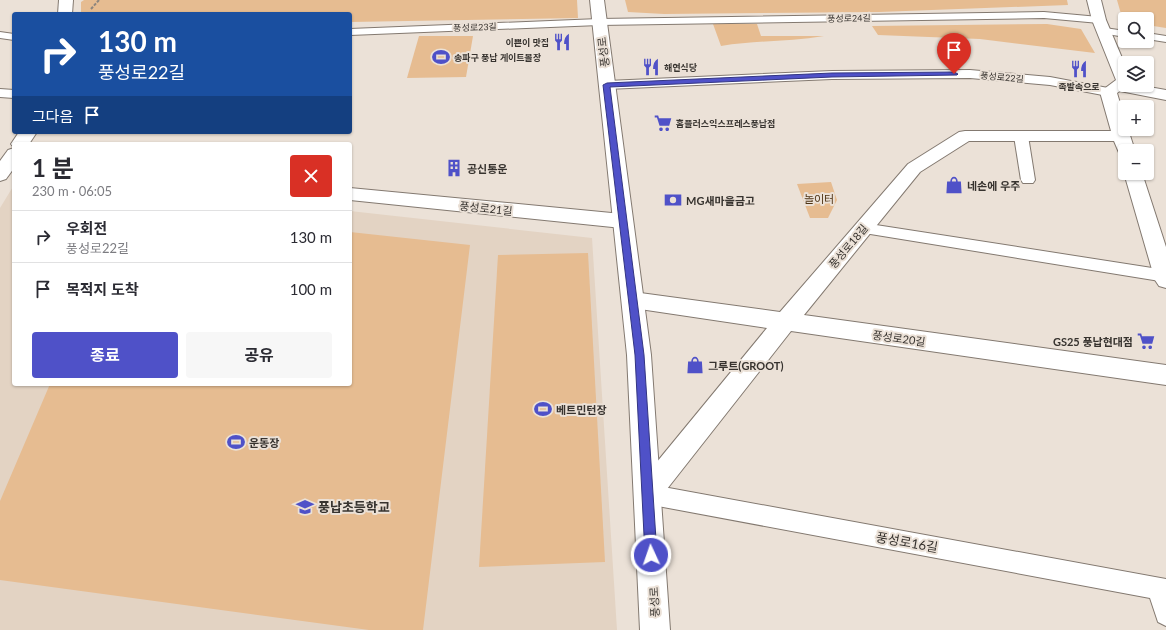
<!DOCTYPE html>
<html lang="ko">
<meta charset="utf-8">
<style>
:root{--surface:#fff;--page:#f7f7f7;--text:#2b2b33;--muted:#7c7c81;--line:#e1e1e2;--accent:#4f51c8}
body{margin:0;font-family:Lato,"Noto Sans KR",sans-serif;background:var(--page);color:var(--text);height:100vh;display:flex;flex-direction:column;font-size:15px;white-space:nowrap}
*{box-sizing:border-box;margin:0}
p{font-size:13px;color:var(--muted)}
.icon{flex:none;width:22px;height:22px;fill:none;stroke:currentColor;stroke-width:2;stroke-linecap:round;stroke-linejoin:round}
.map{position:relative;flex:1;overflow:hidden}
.sheet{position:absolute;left:12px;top:142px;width:340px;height:244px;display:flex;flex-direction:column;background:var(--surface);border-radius:4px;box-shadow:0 1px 3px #0004}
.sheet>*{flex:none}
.banner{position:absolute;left:12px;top:12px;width:340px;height:122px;border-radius:4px;box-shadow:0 1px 3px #0004;background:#1a4fa0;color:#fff;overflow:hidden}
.fabs{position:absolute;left:1118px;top:12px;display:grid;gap:8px}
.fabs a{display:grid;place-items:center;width:36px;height:36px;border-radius:4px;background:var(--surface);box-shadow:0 1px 3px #0004;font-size:20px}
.pin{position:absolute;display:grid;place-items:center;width:34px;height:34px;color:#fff;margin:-41px -17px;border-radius:50% 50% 50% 0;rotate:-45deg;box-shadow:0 0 4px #0007}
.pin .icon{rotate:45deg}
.me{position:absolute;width:44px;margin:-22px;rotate:357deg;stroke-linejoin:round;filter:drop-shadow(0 0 3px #0008)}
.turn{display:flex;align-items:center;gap:14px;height:84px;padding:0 20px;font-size:18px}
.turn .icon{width:52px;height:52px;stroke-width:2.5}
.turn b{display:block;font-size:28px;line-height:34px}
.then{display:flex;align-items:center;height:38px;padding:0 20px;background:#0003;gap:8px;font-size:15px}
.round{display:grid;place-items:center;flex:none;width:42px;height:42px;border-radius:4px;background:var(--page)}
.summary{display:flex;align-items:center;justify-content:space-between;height:68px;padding:0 20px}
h1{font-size:24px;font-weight:700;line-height:30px}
.primary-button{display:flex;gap:8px;margin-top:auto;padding:8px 20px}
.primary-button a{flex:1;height:46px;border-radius:4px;background:var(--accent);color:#fff;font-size:16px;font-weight:700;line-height:46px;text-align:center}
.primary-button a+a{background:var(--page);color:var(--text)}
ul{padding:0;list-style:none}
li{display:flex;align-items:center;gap:12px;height:52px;padding:0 20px;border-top:1px solid var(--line)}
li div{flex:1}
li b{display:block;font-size:15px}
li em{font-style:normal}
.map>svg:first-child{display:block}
.built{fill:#e3d3c3}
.green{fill:#e6bc91}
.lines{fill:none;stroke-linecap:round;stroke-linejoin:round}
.service-casing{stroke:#837970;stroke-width:2}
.minor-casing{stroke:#837970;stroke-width:2}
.tertiary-casing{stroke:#837970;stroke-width:2}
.path{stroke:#8c857e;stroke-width:2;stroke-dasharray:3 1.5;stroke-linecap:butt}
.service{fill:#fff;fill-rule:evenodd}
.minor{fill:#fff;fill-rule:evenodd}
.tertiary{fill:#fff;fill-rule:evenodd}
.route{fill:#4f51c8;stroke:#333582}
.labels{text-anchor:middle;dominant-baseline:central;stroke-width:4;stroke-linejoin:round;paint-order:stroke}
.far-street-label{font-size:9px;fill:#37332f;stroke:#ebe1d7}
.far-poi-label{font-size:9px;font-weight:bold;fill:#37332f;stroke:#ebe1d7;text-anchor:start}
.street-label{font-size:11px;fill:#37332f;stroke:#ebe1d7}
.poi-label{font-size:11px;font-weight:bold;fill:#37332f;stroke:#ebe1d7;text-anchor:start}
.park-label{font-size:11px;fill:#4d3213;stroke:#ebe1d7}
.near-poi-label{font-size:13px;font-weight:bold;fill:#37332f;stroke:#ebe1d7;text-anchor:start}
.near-street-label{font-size:13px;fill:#37332f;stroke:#ebe1d7}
</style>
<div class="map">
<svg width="1166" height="630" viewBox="0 0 1166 630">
<rect width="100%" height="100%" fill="#ebe1d7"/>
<!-- built -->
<polygon class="built" points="14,185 14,384 350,384 350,211 592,238 617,630 0,630 0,208"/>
<!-- green -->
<g class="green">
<polygon points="84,0 577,0 578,18 350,22 350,14 81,14 81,2"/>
<polygon points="625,0 1067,0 1068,5 879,12 664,14 628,12"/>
<polygon points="1117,0 1166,0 1166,28 1147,25 1147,19 1125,19 1125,21 1123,21"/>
<path d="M713,24H757L761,36H824C790,42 755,40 721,46Z"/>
<polygon points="1047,24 1081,29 1095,53 980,39 878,35 872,26"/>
<polygon points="419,36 473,36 466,77 407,78"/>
<polygon points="831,182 837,200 828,218 810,218 797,184"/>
<polygon points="350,232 470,245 423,630 369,630 0,580 0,501 50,384 350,384"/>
<polygon points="588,253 605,562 479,567 498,255"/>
</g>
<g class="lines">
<!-- service casing -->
<g class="service-casing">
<g id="service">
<polygon points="1044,12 1099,17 1104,20 1099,23 1044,18 599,25 350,35 350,29 599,19"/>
<polygon points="1105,28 1125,31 1125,37 1101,33 1099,31 1101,29"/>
<polygon points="0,32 14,34 14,40 0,38"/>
<polygon points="1147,33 1166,36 1166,42 1147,39"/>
<polygon points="970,70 1050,77 1108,88 1114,92 1108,96 1050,85 970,78 832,79 607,89 601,85 607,81 832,71"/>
<polygon points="0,89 14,90 14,98 0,97"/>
<polygon points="1021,132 1026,133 1028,136 1035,180 1033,183 1023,183 1021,180 1014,136 1016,133"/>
<polygon points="863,223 1165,270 1166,282 858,232 855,228 858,224"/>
<polygon points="647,484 1166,579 1166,626 1158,622 1150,598 647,504 640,501 637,494 640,487"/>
</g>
</g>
<!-- minor casing -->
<g class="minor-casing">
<g id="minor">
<polygon points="59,0 73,0 72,14 58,14"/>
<polygon points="1087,0 1101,0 1106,20 1125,65 1125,85 1138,85 1166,90 1166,100 1120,91 1117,93 1125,120 1125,129 1128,129 1135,151 1125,151 1125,156 1120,155 1114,141 969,141 920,172 804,315 1166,365 1166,385 791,331 656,503 647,507 638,503 634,494 638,485 767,328 633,308 625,306 622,300 625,294 633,292 780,312 908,164 959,132 965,131 1111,131 1100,92 1116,80 1092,20"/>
<polygon points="19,132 37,132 29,144 14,144 14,148 11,144"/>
<polygon points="14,148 14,168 6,179 0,181 0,161 8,150"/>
<polygon points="1125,171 1125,173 1142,173 1166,247 1166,288 1159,286 1155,280 1124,173"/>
<polygon points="350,188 622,214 629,216 632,221 629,226 622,228 350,200"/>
</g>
</g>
<!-- tertiary casing -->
<g class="tertiary-casing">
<polygon id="tertiary" points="590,0 604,0 651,355 670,630 640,630 627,355"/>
</g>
<!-- path -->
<polyline class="path" points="91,9 99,0"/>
<!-- service -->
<use href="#service" class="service"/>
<!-- minor -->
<use href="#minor" class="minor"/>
<!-- tertiary -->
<use href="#tertiary" class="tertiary"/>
</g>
<!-- route -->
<polygon class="route" points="954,72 958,74 957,75 832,77 610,87 644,355 657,555 655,559 651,561 647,559 645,555 635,355 603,85 607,83 832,73"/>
<!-- icons -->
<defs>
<g id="restaurant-bare" transform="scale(1.38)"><path d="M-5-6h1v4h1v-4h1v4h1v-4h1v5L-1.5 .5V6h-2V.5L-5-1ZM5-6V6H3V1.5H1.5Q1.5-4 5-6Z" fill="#4f51c8" stroke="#ebe1d7" stroke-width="2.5" paint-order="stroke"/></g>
<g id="stadium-bare" transform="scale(1.38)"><path d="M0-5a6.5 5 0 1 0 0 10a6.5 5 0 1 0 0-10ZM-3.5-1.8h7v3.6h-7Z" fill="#4f51c8" stroke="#ebe1d7" stroke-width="2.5" paint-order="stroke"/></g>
<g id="supermarket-bare" transform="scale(1.38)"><path d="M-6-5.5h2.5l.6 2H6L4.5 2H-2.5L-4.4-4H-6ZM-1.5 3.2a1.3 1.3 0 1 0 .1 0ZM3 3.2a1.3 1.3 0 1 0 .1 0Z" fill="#4f51c8" stroke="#ebe1d7" stroke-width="2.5" paint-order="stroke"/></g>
<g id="building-bare" transform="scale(1.38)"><path d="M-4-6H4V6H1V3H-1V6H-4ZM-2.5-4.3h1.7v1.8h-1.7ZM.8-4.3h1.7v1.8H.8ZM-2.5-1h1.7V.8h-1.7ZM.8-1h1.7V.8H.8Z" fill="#4f51c8" stroke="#ebe1d7" stroke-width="2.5" paint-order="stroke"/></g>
<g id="shop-bare" transform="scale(1.38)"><path d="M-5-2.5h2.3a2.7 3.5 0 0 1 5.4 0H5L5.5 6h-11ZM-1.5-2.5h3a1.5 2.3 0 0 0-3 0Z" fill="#4f51c8" stroke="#ebe1d7" stroke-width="2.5" paint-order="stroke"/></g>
<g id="bank-bare" transform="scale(1.38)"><path d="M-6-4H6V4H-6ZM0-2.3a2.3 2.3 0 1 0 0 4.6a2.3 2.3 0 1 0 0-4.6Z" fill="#4f51c8" stroke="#ebe1d7" stroke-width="2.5" paint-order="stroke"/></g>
<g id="school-bare" transform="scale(1.38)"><path d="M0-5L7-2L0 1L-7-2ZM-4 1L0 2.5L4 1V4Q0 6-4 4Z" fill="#4f51c8" stroke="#ebe1d7" stroke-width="2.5" paint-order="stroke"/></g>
</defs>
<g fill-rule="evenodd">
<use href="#restaurant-bare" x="562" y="42"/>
<use href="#stadium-bare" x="441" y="57"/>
<use href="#restaurant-bare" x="651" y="67"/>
<use href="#restaurant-bare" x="1079" y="69"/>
<use href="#supermarket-bare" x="663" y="123"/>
<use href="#building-bare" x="454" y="168"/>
<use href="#shop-bare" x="954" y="185"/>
<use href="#bank-bare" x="673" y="200"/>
<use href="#supermarket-bare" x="1146" y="341"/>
<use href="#shop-bare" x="695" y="365"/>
<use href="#stadium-bare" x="543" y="409"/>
<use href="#stadium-bare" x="236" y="442"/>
<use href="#school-bare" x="305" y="507"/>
</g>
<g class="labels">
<!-- far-street labels -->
<g class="far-street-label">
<text transform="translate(849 18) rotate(-1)">풍성로24길</text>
<text transform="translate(475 27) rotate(-2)">풍성로23길</text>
<text transform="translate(1002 77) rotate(5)">풍성로22길</text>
</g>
<!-- far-poi labels -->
<g class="far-poi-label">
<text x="549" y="42" text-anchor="end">이쁜이 맛집</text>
<text x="454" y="57">송파구 풍납 게이트볼장</text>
<text x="664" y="67">해연식당</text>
<text x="1079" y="86" text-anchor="middle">족발속으로</text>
<text x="676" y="123">홈플러스익스프레스풍납점</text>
</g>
<!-- street labels -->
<g class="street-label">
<text transform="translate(603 52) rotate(-97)">풍성로</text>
<text transform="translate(486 208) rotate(6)">풍성로21길</text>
<text transform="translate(848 246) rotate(-50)">풍성로18길</text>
<text transform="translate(899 338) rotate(8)">풍성로20길</text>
<text transform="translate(654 602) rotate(-93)">풍성로</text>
</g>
<!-- poi labels -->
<g class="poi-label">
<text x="467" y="168">공신통운</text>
<text x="967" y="185">네손에 우주</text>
<text x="686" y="200">MG새마을금고</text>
<text x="1133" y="341" text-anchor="end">GS25 풍납현대점</text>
<text x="708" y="365">그루트(GROOT)</text>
<text x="556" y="409">베트민턴장</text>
<text x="249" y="442">운동장</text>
</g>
<!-- park labels -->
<g class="park-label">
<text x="819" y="198">놀이터</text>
</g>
<!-- near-poi labels -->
<g class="near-poi-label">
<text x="318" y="507">풍납초등학교</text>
</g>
<!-- near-street labels -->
<g class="near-street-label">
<text transform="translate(907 542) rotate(10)">풍성로16길</text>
</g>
</g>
</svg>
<div class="fabs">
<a><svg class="icon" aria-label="search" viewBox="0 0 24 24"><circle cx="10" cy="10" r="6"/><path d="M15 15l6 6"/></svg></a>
<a><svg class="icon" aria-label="layers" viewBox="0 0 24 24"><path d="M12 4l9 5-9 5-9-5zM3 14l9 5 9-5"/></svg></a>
<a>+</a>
<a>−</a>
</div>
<div class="pin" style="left:954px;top:74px;background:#d93025"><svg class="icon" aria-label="arrive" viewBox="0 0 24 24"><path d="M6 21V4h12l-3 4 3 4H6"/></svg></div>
<svg class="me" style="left:651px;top:555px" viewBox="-20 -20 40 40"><circle r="17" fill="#4f51c8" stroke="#fff" stroke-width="3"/><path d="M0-11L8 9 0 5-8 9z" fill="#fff"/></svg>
<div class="banner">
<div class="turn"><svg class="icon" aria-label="right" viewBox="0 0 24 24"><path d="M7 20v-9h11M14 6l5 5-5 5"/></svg><div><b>130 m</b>풍성로22길</div></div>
<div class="then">그다음<svg class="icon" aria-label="arrive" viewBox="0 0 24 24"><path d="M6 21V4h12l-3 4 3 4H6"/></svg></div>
</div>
<section class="sheet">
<div class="summary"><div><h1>1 분</h1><p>230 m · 06:05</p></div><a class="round" style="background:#d93025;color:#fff"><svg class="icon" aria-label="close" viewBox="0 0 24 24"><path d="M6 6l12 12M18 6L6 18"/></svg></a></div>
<ul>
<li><svg class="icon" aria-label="right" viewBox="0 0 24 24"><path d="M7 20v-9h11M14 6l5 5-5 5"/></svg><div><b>우회전</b><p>풍성로22길</p></div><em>130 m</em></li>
<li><svg class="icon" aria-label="arrive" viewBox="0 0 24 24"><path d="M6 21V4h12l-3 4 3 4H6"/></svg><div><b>목적지 도착</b></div><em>100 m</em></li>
</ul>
<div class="primary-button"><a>종료</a><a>공유</a></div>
</section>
</div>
